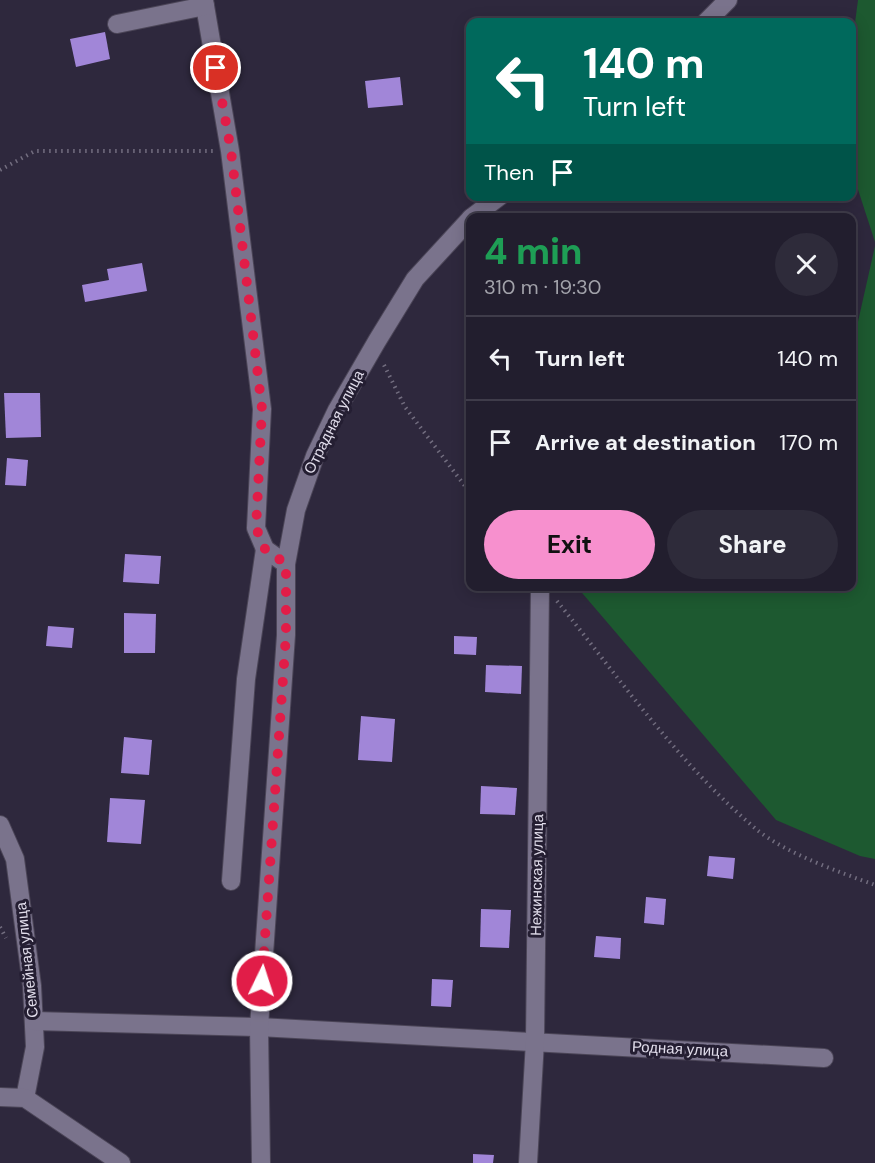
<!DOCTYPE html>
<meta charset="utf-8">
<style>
:root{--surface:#221e2e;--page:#2e2b3a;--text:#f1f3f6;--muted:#a2a2aa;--line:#3f3c4a;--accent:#f790ce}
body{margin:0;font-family:"DM Sans",sans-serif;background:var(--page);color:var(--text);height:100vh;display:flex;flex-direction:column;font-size:22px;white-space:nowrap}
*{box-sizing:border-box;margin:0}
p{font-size:20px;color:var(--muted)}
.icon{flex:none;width:33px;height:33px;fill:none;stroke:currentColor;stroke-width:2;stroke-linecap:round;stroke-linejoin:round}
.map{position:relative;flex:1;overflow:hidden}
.details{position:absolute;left:466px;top:213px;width:390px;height:378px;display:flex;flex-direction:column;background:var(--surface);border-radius:12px;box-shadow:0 3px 15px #0003,0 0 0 2px var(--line)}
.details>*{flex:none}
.top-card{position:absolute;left:466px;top:18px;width:390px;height:183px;border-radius:12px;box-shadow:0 3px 15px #0003,0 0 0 2px var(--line);background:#00695c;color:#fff;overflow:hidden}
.pin{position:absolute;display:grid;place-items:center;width:51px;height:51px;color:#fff;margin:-26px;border:3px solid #fff;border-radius:50%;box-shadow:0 2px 6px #0007}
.me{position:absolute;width:66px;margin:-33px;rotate:4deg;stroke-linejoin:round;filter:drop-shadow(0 0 4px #0008)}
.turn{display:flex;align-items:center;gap:21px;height:126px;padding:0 18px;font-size:27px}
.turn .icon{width:78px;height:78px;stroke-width:2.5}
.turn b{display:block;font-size:42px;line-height:51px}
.then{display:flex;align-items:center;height:57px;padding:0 18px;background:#0003;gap:12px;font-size:22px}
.round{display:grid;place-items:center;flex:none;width:63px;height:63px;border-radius:32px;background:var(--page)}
.headline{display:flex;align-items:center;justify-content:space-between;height:102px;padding:0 18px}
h1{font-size:36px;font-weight:800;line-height:45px;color:#1e9e55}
.primary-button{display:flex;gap:12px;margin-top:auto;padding:12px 18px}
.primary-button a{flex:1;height:69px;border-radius:36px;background:var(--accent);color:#111;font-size:24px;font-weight:800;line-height:69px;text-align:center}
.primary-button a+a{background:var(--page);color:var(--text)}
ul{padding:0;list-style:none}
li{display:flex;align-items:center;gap:18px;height:84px;padding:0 18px;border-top:2px solid var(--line)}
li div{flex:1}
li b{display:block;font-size:22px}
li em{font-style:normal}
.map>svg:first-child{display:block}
.green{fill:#1d5930}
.building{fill:#a186d8}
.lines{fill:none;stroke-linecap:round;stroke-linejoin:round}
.minor-casing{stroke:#4b4557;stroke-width:20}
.path{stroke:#726d7f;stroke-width:4;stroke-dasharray:1.5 4.5;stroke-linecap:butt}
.minor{stroke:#7a738c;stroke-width:18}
.route{stroke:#e11d48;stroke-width:10;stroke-dasharray:0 18}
.labels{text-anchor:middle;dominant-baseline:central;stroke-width:6;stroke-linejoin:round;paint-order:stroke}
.street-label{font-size:15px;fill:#e1ddeb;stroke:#241e32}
</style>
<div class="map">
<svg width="875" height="1163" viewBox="0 0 875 1163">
<rect width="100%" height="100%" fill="#2e283d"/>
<!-- green -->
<g class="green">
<polygon points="858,0 875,0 875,242 852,171 852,46"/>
<polygon points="875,246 875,859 860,856 776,820 577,587 852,586 852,337 855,335"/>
</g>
<!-- building -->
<g class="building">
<polygon points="105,32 110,59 76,67 70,39"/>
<polygon points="400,77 403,105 368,108 365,81"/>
<polygon points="142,263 147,291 85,302 82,285 109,280 107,269"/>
<polygon points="4,393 40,393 41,437 6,438"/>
<polygon points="7,458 28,460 26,486 5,485"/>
<polygon points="125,554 161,556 159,584 123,582"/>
<polygon points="124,613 156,614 155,653 124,653"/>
<polygon points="48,626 74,628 72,648 46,646"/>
<polygon points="454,636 477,637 476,655 454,654"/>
<polygon points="486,665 522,666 521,694 485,692"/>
<polygon points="361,716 395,719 392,762 358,760"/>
<polygon points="124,737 152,740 149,775 121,773"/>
<polygon points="481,786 517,788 515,815 480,814"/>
<polygon points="110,798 145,800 141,844 107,842"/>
<polygon points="709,856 735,858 733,879 707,876"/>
<polygon points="646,897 666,899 664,925 644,923"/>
<polygon points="481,909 511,910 509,948 480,947"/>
<polygon points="596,936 621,938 620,959 594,957"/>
<polygon points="432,979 453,980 451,1007 431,1006"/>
<polygon points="473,1154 494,1155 493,1163 473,1163"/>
</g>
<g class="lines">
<!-- minor casing -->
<g class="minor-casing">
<g id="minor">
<polyline points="204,0 230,151 262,409 256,528 265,549 286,564"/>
<polyline points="706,22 728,0"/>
<polyline points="117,24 205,6"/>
<polyline points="471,218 500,196"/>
<polyline points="0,825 15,859 32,986 35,1047 25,1098"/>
<polyline points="231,881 246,679 265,549"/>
<polyline points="34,1021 259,1027 824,1058"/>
<polyline points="0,1097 25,1098 121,1163"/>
<polyline points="261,1163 259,1027 286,635 286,564 296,510 315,456 337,410 377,341 415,279 471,218"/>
<polyline points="528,1163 535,1041 540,586"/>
</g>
</g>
<!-- path -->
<g class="path">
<polyline points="0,170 35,151 213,151"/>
<polyline points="384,365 405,407 471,494"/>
<path d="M557,601C620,679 679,764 756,829C785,853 839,872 875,885"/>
<polyline points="0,927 6,938"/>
</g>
<!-- minor -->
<use href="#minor" class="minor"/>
</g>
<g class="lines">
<!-- route -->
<polyline class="route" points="216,68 231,151 262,409 256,528 265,549 286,564 286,635 262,981"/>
</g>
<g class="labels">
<!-- street labels -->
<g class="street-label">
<text transform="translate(334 422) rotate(-63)">Отрадная улица</text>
<text transform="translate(537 875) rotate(-89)">Нежинская улица</text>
<text transform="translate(27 960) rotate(-96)">Семейная улица</text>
<text transform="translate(680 1049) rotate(3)">Родная улица</text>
</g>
</g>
</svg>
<div class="pin" style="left:216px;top:68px;background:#d93025"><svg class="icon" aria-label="arrive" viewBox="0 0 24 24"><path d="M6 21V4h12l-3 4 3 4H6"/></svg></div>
<svg class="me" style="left:262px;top:981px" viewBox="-20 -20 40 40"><circle r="17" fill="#e11d48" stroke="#fff" stroke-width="3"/><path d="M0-11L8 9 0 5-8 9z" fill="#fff"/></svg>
<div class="top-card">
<div class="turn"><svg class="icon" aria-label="left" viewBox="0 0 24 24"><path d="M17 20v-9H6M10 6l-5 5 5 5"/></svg><div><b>140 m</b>Turn left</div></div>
<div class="then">Then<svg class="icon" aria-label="arrive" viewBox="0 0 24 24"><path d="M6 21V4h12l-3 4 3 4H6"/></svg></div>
</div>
<section class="details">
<div class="headline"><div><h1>4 min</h1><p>310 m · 19:30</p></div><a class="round"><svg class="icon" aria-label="close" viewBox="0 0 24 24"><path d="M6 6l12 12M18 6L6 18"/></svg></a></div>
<ul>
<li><svg class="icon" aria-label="left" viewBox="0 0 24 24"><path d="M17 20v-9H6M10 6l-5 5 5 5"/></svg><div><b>Turn left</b></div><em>140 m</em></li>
<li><svg class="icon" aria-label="arrive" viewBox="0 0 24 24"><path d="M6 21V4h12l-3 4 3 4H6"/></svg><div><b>Arrive at destination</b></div><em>170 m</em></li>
</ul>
<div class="primary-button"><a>Exit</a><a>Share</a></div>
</section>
</div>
